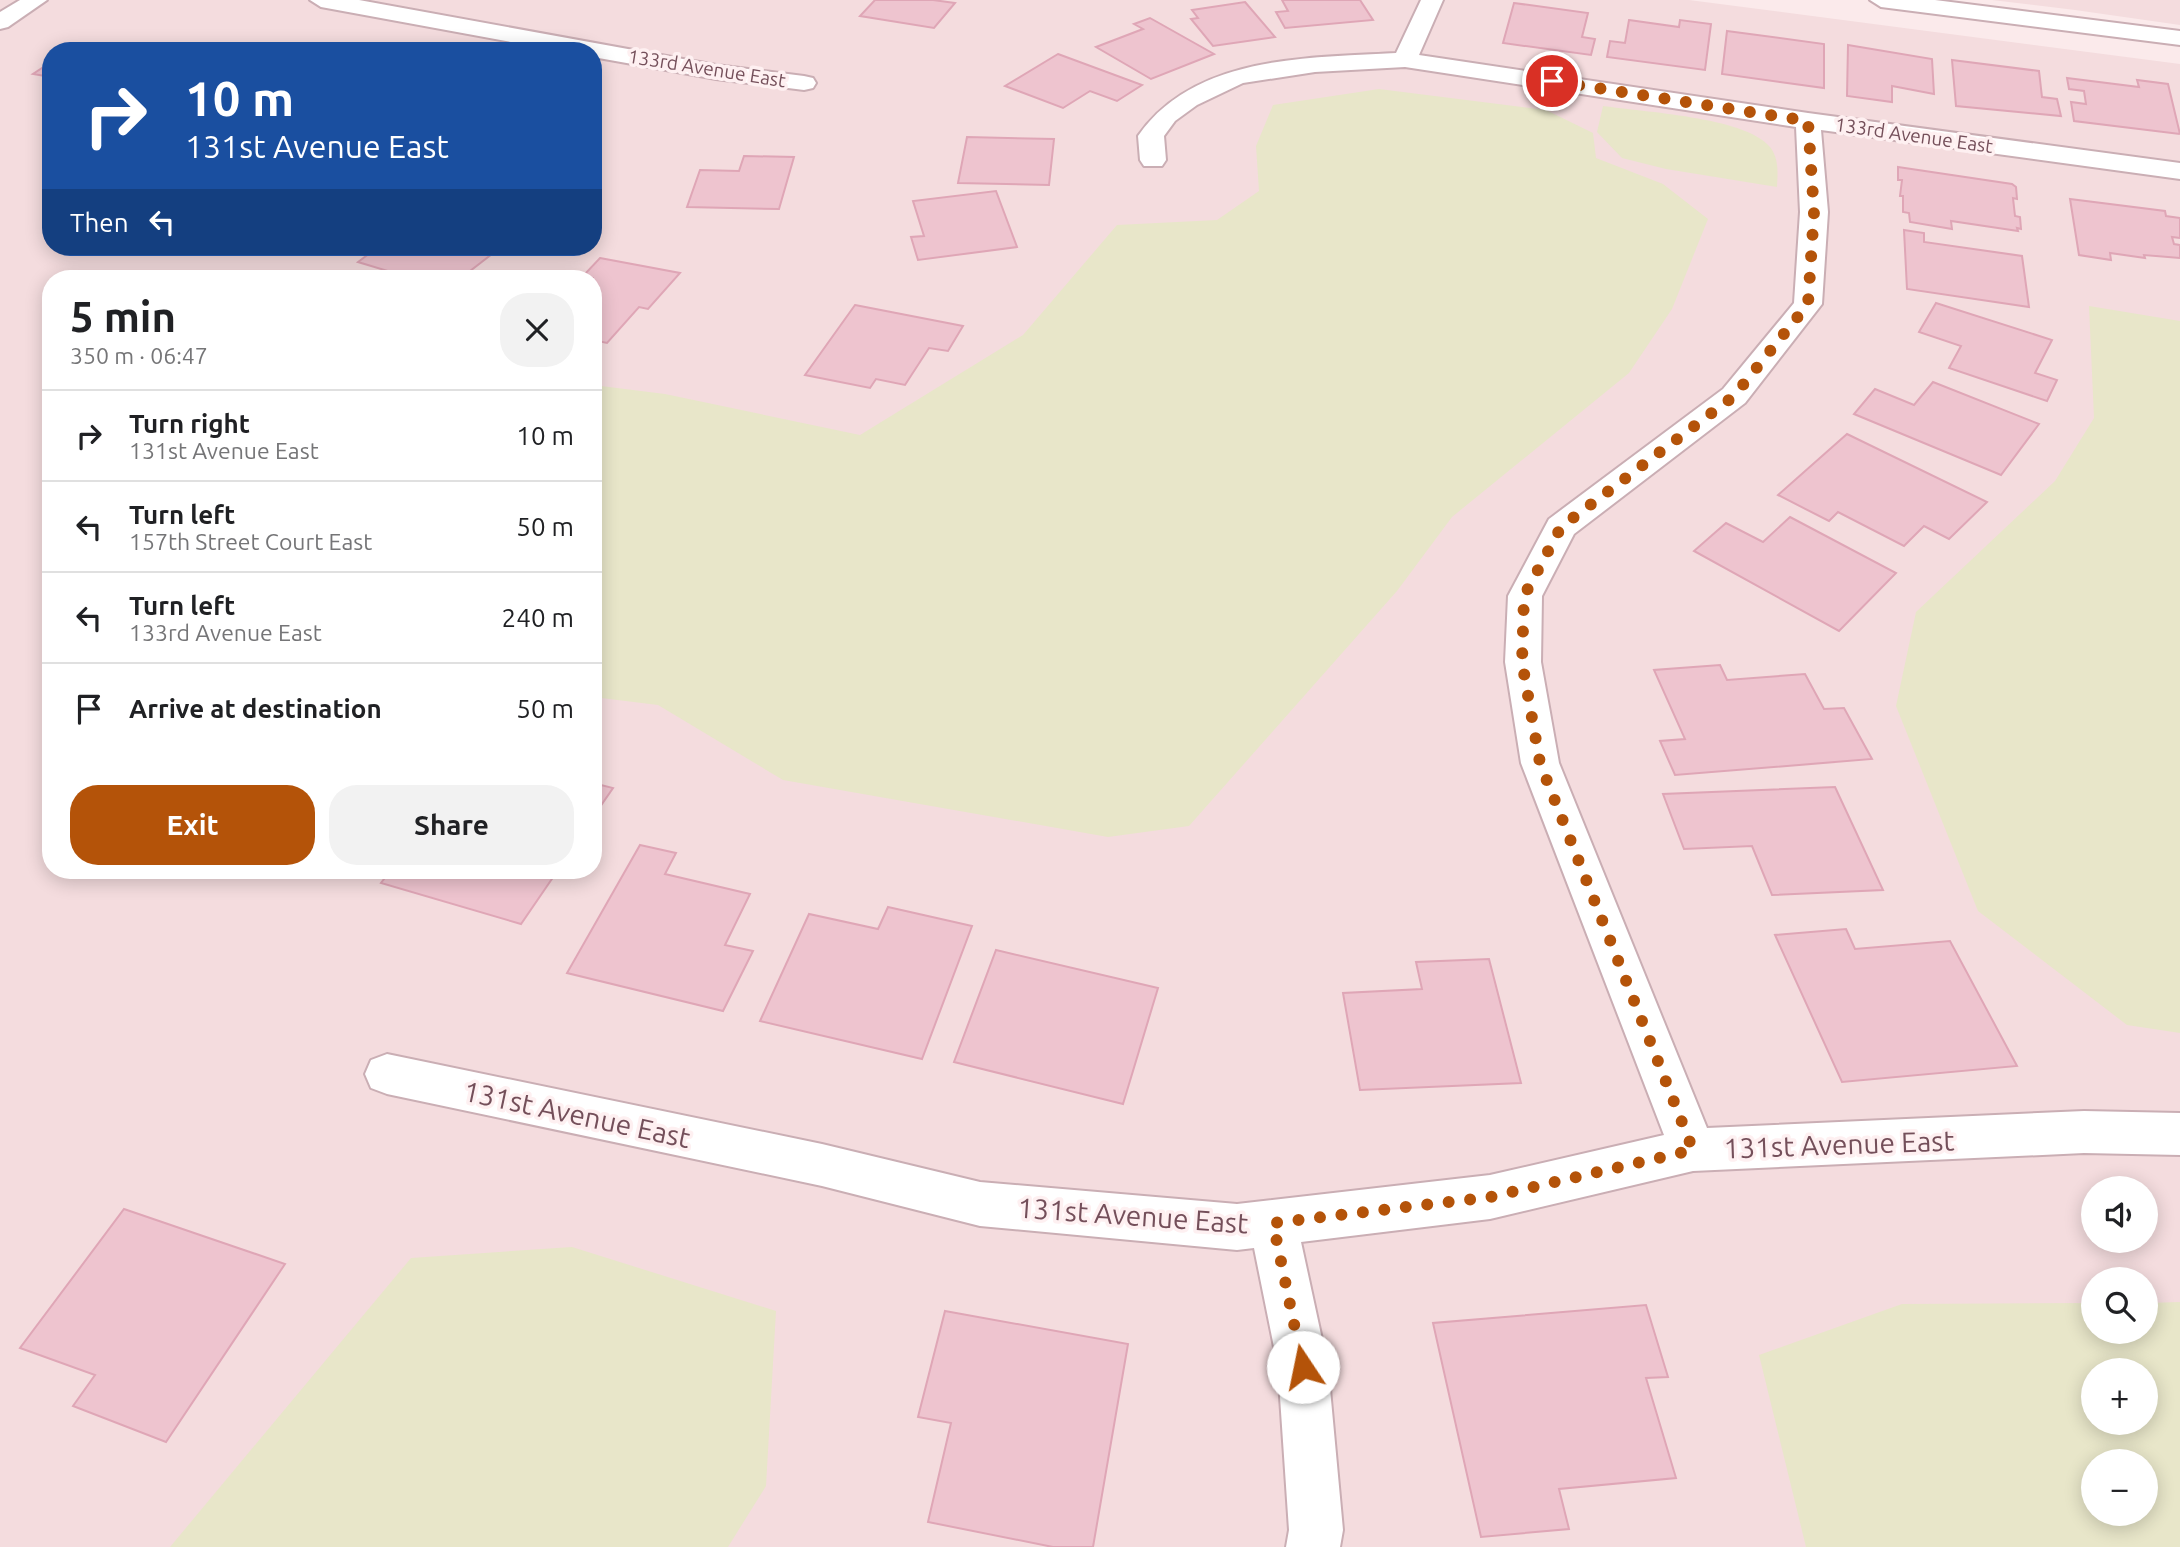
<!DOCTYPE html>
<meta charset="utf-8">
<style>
:root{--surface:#fff;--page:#f2f2f2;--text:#202124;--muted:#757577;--line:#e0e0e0;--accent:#b45309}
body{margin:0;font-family:Ubuntu,sans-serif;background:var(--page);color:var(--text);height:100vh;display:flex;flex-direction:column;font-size:26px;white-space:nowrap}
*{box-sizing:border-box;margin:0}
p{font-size:23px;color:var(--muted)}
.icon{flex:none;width:38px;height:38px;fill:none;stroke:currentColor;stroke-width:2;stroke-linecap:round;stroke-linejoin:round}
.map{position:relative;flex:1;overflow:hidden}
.drawer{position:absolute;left:42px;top:270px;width:560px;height:609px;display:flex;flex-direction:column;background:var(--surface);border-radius:28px;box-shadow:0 4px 18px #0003}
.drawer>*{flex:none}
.top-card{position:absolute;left:42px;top:42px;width:560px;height:214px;border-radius:28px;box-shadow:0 4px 18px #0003;background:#1a4fa0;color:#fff;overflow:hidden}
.controls{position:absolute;left:2081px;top:1176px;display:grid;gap:14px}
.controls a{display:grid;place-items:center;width:77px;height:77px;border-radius:50%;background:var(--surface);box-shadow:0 4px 18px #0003;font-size:35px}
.pin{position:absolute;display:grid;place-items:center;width:60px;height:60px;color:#fff;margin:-30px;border:4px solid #fff;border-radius:50%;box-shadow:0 2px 7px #0007}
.me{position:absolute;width:77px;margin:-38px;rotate:349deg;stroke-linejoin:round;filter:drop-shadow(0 0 5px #0008)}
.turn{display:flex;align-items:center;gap:24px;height:147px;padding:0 28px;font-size:32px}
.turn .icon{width:91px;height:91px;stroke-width:2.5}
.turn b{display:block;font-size:49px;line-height:60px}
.then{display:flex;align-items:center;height:66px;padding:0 28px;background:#0003;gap:14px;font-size:26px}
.round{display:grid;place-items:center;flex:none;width:74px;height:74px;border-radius:28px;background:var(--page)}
.headline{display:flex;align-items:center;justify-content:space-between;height:119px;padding:0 28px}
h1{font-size:42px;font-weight:700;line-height:52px}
.cta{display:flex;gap:14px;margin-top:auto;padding:14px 28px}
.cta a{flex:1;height:80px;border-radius:28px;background:var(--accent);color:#fff;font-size:28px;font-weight:700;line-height:80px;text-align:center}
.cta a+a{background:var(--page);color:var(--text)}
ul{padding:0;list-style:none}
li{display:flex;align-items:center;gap:21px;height:91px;padding:0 28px;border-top:2px solid var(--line)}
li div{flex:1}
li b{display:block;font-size:26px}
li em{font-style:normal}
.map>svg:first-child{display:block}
.residential{fill:#f4dcde;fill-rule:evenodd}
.green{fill:#e8e6c9;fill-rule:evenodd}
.building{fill:#eec4cf;stroke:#dfa6b6;stroke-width:2}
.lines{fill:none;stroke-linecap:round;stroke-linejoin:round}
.minor-casing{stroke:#caaeb4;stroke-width:4}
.minor{fill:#fff;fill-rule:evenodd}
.route{stroke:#b45309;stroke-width:12;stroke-dasharray:0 21.6}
.labels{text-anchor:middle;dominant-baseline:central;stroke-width:7;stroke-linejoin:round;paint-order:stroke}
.far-street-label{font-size:19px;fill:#744f5a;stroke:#fef0f1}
.near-street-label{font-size:28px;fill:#744f5a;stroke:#fef0f1}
</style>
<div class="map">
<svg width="2180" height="1547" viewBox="0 0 2180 1547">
<rect width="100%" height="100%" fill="#fbeaeb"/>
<!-- residential -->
<g class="residential">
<path d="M0,0H1689L2180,64V1547H0ZM51,51H593V247H51ZM51,278H593V870H51ZM2093,1188H2146V1241H2093ZM2093,1279H2146V1332H2093ZM2093,1370H2146V1423H2093ZM2093,1461H2146V1514H2093Z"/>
<polygon points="1992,0 2180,0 2180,25 2075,10"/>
</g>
<!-- green -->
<g class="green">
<polygon points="1379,89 1546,110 1593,133 1596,158 1663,184 1708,219 1672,309 1629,373 1452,517 1397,591 1189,826 1108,837 783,780 658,705 593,697 593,385 665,394 860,435 1023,335 1117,225 1217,220 1259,191 1256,146 1273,105"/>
<path d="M1603,106C1643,112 1744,117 1769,146C1779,157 1778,173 1777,187L1666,169L1622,158L1597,132Z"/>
<polygon points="2089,306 2180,321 2180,1033 2127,1025 1978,911 1896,706 1916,612 2055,481 2094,418"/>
<polygon points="572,1247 776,1311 766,1486 728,1547 170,1547 411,1258"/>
<path d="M2180,1302V1547H1806L1759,1355L1902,1304L2093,1303V1332H2146V1303ZM2146,1370V1423H2093V1370ZM2146,1461V1514H2093V1461Z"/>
</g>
<!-- building -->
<g class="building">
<polygon points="875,0 933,0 955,3 934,28 860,16"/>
<polygon points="1282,0 1360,0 1373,20 1285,28 1276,12 1288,11"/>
<polygon points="1245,2 1275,37 1213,46 1191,19 1198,18 1192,10"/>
<polygon points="1514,3 1588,13 1582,37 1595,39 1591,55 1503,43"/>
<polygon points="1150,18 1214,54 1151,79 1096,47 1143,29 1134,24"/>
<polygon points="1629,20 1679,27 1680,20 1711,24 1705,70 1607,57 1610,41 1625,43"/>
<polygon points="1727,31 1824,44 1824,88 1722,74"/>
<polygon points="80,43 123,50 68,51"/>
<polygon points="1848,45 1932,59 1934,94 1892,86 1892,102 1847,96"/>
<polygon points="1058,54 1142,85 1117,101 1090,91 1063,108 1005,86"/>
<polygon points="1952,60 2039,71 2042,97 2057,99 2061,116 1956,106"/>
<polygon points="51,62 51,77 33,74"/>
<polygon points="2067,78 2139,87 2137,80 2168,84 2180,134 2074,121 2071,102 2086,104 2084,91 2069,89"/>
<polygon points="967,137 1054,139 1049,185 958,183"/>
<polygon points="744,156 794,157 779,209 687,207 700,170 739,171"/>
<polygon points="1898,167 2012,184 2016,187 2017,199 2013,198 2015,216 2020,217 2021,229 2017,228 2018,231 1951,221 1952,229 1910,222 1909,213 1903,212 1903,196 1900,196 1902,180 1898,180"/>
<polygon points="996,191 1017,247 918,260 911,237 924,236 913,201"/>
<polygon points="2070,199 2165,211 2166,216 2180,218 2180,238 2172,237 2174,244 2180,245 2180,258 2144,255 2145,258 2110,253 2111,260 2079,255"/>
<polygon points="1904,230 1924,233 1924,242 2022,256 2029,307 1907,289"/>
<polygon points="378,247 467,247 492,254 461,278 391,278 382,275 388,271 358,262"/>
<polygon points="600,258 680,273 648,309 639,307 607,343 593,340 593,278 566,278 572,272 585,274"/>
<polygon points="1936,303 2052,340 2035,373 2057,380 2047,401 1949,368 1961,346 1919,332"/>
<polygon points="855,305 963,326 948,351 929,348 905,385 876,379 870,388 805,375"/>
<polygon points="1933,382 2039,424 2001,475 1854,414 1875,389 1914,405"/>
<polygon points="1847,434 1987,502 1949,539 1924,526 1904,546 1838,512 1829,521 1778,495"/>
<polygon points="1790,517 1896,573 1839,631 1694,551 1726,523 1763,542"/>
<polygon points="1720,665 1727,680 1805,674 1824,709 1844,708 1872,759 1675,775 1660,741 1685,739 1654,670"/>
<polygon points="593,783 613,788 593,817"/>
<polygon points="1835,787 1883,890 1772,895 1752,846 1684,849 1663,794"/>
<polygon points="640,845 676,853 665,874 750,894 725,945 753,951 723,1011 567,973"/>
<polygon points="391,870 558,870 521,924 381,883"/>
<polygon points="888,907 972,926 922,1059 760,1021 809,914 878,929"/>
<polygon points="1846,929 1855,949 1950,941 2017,1066 1842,1082 1775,935"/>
<polygon points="996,950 1158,988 1123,1104 954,1062"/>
<polygon points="1489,959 1521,1083 1360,1090 1343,993 1422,989 1416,962"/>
<polygon points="124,1209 285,1264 166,1442 73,1406 95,1375 20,1348"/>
<polygon points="1646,1305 1668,1377 1646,1378 1676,1478 1559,1489 1569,1529 1481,1537 1433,1323"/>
<polygon points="945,1311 1128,1344 1093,1547 1053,1547 928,1522 951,1423 918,1417"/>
</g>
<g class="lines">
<!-- minor casing -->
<g class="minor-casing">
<g id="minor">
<polygon points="20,0 47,0 8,27 0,29 0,12"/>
<polygon points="310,0 359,0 716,65 804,76 813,78 816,83 813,88 804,90 716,79 593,57 593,51 560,51 321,7"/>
<path d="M1421,0H1443L1419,55L1808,113L2180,163V179L1821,130L1828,212L1822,304L1745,403L1574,534L1542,596L1541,662L1559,763L1707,1128L2084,1111L2180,1113V1155L2084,1153L1693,1171L1490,1219L1301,1242L1328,1367L1343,1530L1340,1547H1286L1289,1530L1278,1367L1254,1248L1237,1250L980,1226L822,1186L387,1094L371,1088L365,1074L371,1060L387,1054L822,1144L980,1182L1237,1204L1490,1175L1664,1135L1521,763L1505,662L1508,596L1549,519L1723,389L1794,303L1800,212L1796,127L1405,67L1315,72L1243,83L1197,105L1175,121L1164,136L1166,160L1162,166H1144L1140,160L1138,136C1194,55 1308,58 1396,53Z"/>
<polygon points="1870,0 1935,0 2180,31 2180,45 1881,7"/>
</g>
</g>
<!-- minor -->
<use href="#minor" class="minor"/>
</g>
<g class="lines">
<!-- route -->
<polyline class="route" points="1303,1367 1273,1223 1490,1197 1693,1150 1540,763 1522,662 1524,596 1561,527 1734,396 1808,304 1814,212 1808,121 1552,81"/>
</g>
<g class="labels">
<!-- far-street labels -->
<g class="far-street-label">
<text transform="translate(707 68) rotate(9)">133rd Avenue East</text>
<text transform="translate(1914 135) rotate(8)">133rd Avenue East</text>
</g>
<!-- near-street labels -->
<g class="near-street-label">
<text transform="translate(577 1114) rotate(12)">131st Avenue East</text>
<text transform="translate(1839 1144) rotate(-2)">131st Avenue East</text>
<text transform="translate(1133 1215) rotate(4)">131st Avenue East</text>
</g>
</g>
</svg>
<div class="controls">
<a><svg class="icon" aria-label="sound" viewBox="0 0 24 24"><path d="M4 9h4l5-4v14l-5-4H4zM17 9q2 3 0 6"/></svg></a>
<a><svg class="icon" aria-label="search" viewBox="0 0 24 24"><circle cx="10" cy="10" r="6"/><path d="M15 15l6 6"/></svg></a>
<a>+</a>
<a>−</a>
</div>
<div class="pin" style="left:1552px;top:81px;background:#d93025"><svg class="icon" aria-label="arrive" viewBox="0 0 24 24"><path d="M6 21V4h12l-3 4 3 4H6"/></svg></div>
<svg class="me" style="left:1303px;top:1367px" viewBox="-20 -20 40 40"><circle r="19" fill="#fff"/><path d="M0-13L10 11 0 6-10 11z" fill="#b45309"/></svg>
<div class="top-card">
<div class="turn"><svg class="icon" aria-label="right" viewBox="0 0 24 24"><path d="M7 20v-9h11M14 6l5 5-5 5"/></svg><div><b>10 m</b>131st Avenue East</div></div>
<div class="then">Then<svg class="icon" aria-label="left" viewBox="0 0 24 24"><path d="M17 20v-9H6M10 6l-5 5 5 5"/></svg></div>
</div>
<section class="drawer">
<div class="headline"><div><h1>5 min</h1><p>350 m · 06:47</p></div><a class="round"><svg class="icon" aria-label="close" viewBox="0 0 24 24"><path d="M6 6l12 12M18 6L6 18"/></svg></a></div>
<ul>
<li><svg class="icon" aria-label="right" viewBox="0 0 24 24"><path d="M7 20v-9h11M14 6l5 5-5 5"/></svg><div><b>Turn right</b><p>131st Avenue East</p></div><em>10 m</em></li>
<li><svg class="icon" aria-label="left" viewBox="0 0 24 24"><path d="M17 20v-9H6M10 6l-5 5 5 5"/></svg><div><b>Turn left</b><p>157th Street Court East</p></div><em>50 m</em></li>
<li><svg class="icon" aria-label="left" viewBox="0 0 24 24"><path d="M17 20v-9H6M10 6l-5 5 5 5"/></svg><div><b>Turn left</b><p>133rd Avenue East</p></div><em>240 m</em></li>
<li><svg class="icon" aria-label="arrive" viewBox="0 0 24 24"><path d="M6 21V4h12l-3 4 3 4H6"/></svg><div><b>Arrive at destination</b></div><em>50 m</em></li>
</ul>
<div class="cta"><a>Exit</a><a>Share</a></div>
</section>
</div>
